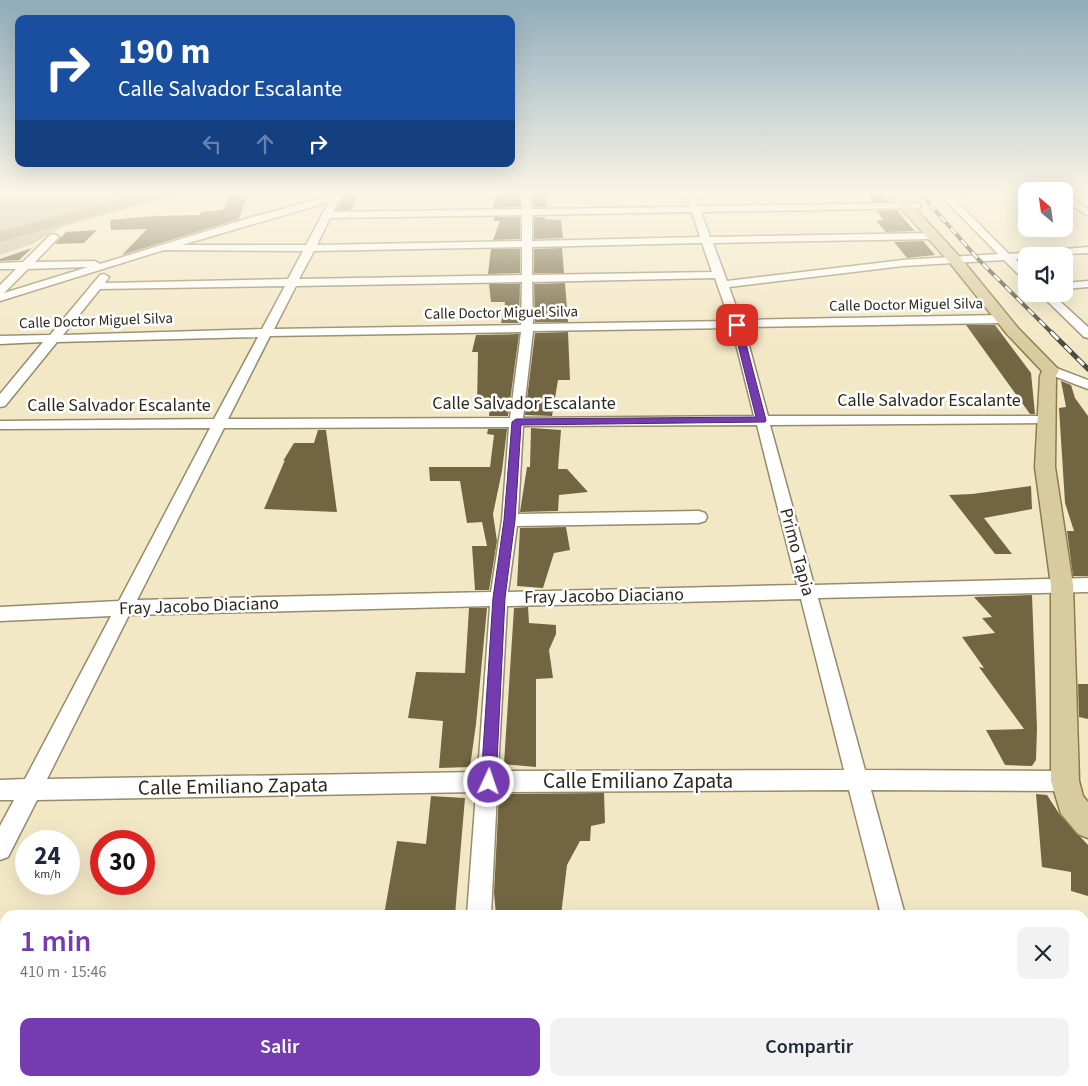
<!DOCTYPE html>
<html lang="es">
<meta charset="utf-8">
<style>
:root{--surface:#fff;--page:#f2f2f3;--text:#1f2937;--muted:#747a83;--accent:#753cb2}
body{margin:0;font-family:"Source Sans 3",sans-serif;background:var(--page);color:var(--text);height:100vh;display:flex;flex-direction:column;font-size:19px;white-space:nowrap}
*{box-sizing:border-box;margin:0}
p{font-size:16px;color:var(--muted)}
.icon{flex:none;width:28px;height:28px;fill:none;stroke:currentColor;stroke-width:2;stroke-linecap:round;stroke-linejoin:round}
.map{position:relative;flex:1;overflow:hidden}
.details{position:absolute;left:0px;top:910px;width:1089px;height:176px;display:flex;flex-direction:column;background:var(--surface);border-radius:15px 15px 0 0;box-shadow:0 5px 20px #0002}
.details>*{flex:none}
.hud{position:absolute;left:15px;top:15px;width:500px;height:152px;border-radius:10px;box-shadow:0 5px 20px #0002;background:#1a4fa0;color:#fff;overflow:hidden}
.needle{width:32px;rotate:331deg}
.fabs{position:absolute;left:1018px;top:182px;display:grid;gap:10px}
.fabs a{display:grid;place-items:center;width:55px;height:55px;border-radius:10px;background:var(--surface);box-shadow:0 5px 20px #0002;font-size:25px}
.speed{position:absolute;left:15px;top:830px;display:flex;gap:10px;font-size:25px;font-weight:700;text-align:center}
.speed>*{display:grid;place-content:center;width:65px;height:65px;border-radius:50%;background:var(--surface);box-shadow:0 5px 20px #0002;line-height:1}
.speed small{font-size:12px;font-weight:400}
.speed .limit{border:8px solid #d22;background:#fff;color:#111}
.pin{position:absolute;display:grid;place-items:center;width:42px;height:42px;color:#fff;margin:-21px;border-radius:10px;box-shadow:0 2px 8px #0006}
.me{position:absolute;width:55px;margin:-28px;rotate:3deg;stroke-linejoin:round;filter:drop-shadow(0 0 4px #0008)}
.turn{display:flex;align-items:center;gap:18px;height:105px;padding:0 20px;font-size:22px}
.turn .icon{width:65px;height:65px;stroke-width:2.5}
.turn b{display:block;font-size:35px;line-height:42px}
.lanes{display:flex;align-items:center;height:48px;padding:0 20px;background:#0003;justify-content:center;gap:25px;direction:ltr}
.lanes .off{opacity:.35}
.round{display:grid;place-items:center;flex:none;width:52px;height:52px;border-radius:10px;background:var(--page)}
.summary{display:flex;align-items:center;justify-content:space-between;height:85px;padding:0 20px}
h1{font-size:30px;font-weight:600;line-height:38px;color:var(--accent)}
.cta{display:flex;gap:10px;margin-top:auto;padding:10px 20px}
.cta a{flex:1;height:58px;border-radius:10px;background:var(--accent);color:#fff;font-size:20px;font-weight:600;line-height:58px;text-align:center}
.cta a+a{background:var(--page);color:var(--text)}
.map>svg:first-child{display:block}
.green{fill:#c7bd9f}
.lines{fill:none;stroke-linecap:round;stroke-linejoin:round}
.river{fill:#ab9f78;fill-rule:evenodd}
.building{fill:#726642}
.minor-casing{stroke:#968b6c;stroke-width:3}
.major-casing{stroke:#8c7c48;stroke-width:3}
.minor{fill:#fff;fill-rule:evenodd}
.major{fill:#d9cba0;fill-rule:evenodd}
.rail-far1-casing{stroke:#4f4a39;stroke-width:4}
.rail-casing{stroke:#4f4a39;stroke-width:5}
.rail-far1{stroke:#fff;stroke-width:2.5;stroke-dasharray:8;stroke-linecap:butt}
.rail{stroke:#fff;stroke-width:3;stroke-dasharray:9;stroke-linecap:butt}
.route{fill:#753cb2;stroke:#4c2774}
.labels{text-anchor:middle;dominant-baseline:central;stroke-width:5;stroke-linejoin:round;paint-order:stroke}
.far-street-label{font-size:15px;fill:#2c281b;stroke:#fff}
.street-label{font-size:18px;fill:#2c281b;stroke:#fff}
.near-street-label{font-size:21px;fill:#2c281b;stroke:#fff}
</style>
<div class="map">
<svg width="1088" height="1086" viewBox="0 0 1088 1086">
<rect width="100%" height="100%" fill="#f3e8c6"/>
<!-- green -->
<polygon class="green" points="0,192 189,192 62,227 32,244 0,255"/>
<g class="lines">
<!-- river -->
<polygon class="river" points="146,192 172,192 169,195 0,242 0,232"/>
</g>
<!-- building -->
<g class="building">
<polygon points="345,192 360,192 351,210 337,210"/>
<polygon points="496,192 518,192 520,207 493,208"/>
<polygon points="532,192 548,192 546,207 533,207"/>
<polygon points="248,194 239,219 122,255 147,229 111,230 110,220 154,216 200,215 201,212 223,210 229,195"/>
<polygon points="868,195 883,195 889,202 872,202"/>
<polygon points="897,210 905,220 915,231 886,232 876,221 883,220 877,211"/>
<polygon points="494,217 520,217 520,239 493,240 500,221 494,221"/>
<polygon points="534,217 545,217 545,219 561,220 563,238 534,239"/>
<polygon points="97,230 84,243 55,244 66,232"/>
<polygon points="923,241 935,255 907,258 894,242"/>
<polygon points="32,248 19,260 0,261 0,259"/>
<polygon points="562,248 564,273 534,273 534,249"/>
<polygon points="491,249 520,249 520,273 488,274"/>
<polygon points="565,283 568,322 535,322 534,284"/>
<polygon points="489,284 520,284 519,323 501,323 505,302 491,302"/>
<polygon points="966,325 995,325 1031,373 1035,414 1030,414"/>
<polygon points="568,332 570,380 558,380 552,416 525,415 535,333"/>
<polygon points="519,334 508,416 489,416 490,407 477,407 478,352 472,352 476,335"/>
<polygon points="1061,381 1071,385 1075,398 1088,416 1088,576 1073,576 1067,531 1074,531 1065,503 1059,408 1066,407"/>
<polygon points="531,428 561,430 558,469 567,469 588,492 559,495 558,511 520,512 527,467 530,467"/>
<polygon points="488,429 507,429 502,471 493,514 497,541 489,590 475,590 472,546 487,546 482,522 467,523 460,481 430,481 429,467 490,467 494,435 487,434"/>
<polygon points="318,430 326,430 337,512 264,509 285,460 283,461 294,443 314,443"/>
<polygon points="1031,486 1032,509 984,518 1012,554 995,554 949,495 972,494"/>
<polygon points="566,527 570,550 554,553 543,588 517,586 520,528"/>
<polygon points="1032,595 1037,728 1036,760 1032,766 1005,765 986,730 1024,729 979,667 984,668 962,637 995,633 982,618 992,617 974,597"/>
<polygon points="528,607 529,623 556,625 556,634 549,650 553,678 536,679 536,767 504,764 514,608"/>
<polygon points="469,608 487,608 476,724 470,767 439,768 443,721 408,718 416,672 465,673"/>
<polygon points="1078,684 1088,684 1088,719 1079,717"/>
<polygon points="604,793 605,823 591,826 590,841 580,841 567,865 561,915 496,915 494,893 499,794"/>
<polygon points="1036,794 1047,795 1060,815 1088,845 1088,896 1071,891 1071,872 1042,867"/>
<polygon points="431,796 465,798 455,915 384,915 397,841 426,844"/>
</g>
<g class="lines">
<!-- minor casing -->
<g class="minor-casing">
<g id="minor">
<path d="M331,192H343L333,212L522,209L520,192H530L531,209L690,207L685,192H694L699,206L917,203L920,204V208L701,212L710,237L932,233L937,236L932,239L713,243L727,281L903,260L998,254L943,198L932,192H985L981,195L953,198L1009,254L1088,247V253L1026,256V258L1015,259L1026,270V279L1022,278L1004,260L903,266L729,287L741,320L1002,315L1008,319L1002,323L744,327L768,416H1053L1055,419L1053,422L1048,423L770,425L814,585L1088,578V592L818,598L865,770L1065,771L1072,774L1076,781L1072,788L1065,791L871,790L905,915H881L849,790L497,792L491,915H467L476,792L37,800L8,857L0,860V826L14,800H0V780L25,779L111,616L0,621V607L119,601L210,428L0,429V421L214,419L258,337L57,342L5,406L0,407V394L43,342L0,344V336L50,335L100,275L104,274L109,277L105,283L288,279L303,251L164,250L0,301V285L16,269H0V263L23,262L50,235L54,234L59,237L35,262L95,261L100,264L249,218L326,197ZM329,202L306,245H182ZM692,212L700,237L532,241V215ZM522,215V241L317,245L330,218ZM702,243L712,272L532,275V247ZM522,247V275L299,279L314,251ZM88,267L4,293L28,269ZM715,278L730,321L533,324L532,282ZM522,282L521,325L274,329L296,286ZM285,286L262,329L63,335L100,289ZM732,328L754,416L523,418L533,331ZM521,332L510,418L228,419L270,336ZM757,425L797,585L508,592L517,526L699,523L705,521L707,517L705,513L699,511L518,514L523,426ZM509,427L502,520L491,592L137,600L224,428ZM801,599L844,770L498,771L507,606ZM490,606L478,772L47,779L129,615Z"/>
<polygon points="1064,193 1088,209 1088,216 1064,200"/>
<polygon points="1088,281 1088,287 1064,289 1064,283"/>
<polygon points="1040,294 1052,294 1088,327 1088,338 1084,337"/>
<polygon points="1051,366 1088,380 1088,389 1046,373 1045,370 1046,367"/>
<polygon points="1084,1062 1088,1062 1088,1086 1076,1086 1073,1081 1084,1081"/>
<polygon points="0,1071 5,1071 5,1081 155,1081 153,1086 0,1086"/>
<polygon points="452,1081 480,1081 479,1086 451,1086"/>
<polygon points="922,1081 950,1081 951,1086 923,1086"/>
</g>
</g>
<!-- major casing -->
<g class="major-casing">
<polygon id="major" points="887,192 900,192 960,257 1018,328 1059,370 1056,376 1055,467 1073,585 1079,781 1083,796 1088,802 1088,838 1078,834 1061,814 1051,781 1051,585 1035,467 1040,376 1042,371 1007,334 950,263"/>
</g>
<!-- minor -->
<use href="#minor" class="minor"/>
<!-- major -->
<use href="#major" class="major"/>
<!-- rail-far1 casing -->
<g class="rail-far1-casing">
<polyline id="rail-far1" points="919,192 978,259 1054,335"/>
</g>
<!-- rail casing -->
<g class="rail-casing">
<polyline id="rail" points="1052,333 1088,369"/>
</g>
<!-- rail-far1 -->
<use href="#rail-far1" class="rail-far1"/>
<!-- rail -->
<use href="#rail" class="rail"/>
</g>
<!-- sky -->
<linearGradient id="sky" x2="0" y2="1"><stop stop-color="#8facbb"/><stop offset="0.56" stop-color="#faf5e5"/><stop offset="1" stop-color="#faf5e5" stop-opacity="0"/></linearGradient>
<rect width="1088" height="344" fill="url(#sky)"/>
<!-- route -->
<polygon class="route" points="734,323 741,325 766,420 765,422 521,425 515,520 505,598 496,782 494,787 489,789 484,787 481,782 493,598 504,520 512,422 516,419 756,417 733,325"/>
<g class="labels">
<!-- far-street labels -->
<g class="far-street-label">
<text transform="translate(906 305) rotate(-1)">Calle Doctor Miguel Silva</text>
<text transform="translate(501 313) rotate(-1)">Calle Doctor Miguel Silva</text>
<text transform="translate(96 321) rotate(-2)">Calle Doctor Miguel Silva</text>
</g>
<!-- street labels -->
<g class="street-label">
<text x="929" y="400">Calle Salvador Escalante</text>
<text x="524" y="403">Calle Salvador Escalante</text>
<text x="119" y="405">Calle Salvador Escalante</text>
<text transform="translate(797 552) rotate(75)">Primo Tapia</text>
<text transform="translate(604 596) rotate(-1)">Fray Jacobo Diaciano</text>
<text transform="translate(199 606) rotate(-2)">Fray Jacobo Diaciano</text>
</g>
<!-- near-street labels -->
<g class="near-street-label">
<text x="638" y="781">Calle Emiliano Zapata</text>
<text transform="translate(233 786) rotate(-1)">Calle Emiliano Zapata</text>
</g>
</g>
</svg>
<div class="fabs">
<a><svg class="needle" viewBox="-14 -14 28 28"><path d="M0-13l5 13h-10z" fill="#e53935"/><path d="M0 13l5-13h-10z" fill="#747a83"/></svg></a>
<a><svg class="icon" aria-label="sound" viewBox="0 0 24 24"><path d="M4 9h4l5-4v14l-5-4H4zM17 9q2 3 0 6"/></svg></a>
</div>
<div class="speed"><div>24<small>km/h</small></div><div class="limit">30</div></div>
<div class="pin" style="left:737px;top:325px;background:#d93025"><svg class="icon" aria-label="arrive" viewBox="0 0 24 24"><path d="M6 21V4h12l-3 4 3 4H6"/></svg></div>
<svg class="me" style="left:489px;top:782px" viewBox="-20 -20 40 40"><circle r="17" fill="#753cb2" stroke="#fff" stroke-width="3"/><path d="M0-11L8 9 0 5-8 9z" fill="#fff"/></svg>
<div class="hud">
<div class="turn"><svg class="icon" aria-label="right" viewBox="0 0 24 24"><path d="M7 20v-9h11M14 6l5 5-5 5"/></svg><div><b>190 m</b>Calle Salvador Escalante</div></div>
<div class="lanes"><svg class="icon off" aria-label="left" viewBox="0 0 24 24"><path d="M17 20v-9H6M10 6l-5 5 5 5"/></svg><svg class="icon off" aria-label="ahead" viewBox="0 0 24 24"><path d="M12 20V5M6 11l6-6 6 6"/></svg><svg class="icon" aria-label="right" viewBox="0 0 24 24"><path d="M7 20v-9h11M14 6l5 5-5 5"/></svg></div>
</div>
<section class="details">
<div class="summary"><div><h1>1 min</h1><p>410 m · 15:46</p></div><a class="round"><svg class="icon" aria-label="close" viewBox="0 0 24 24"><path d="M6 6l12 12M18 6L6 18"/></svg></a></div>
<div class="cta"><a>Salir</a><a>Compartir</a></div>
</section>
</div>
